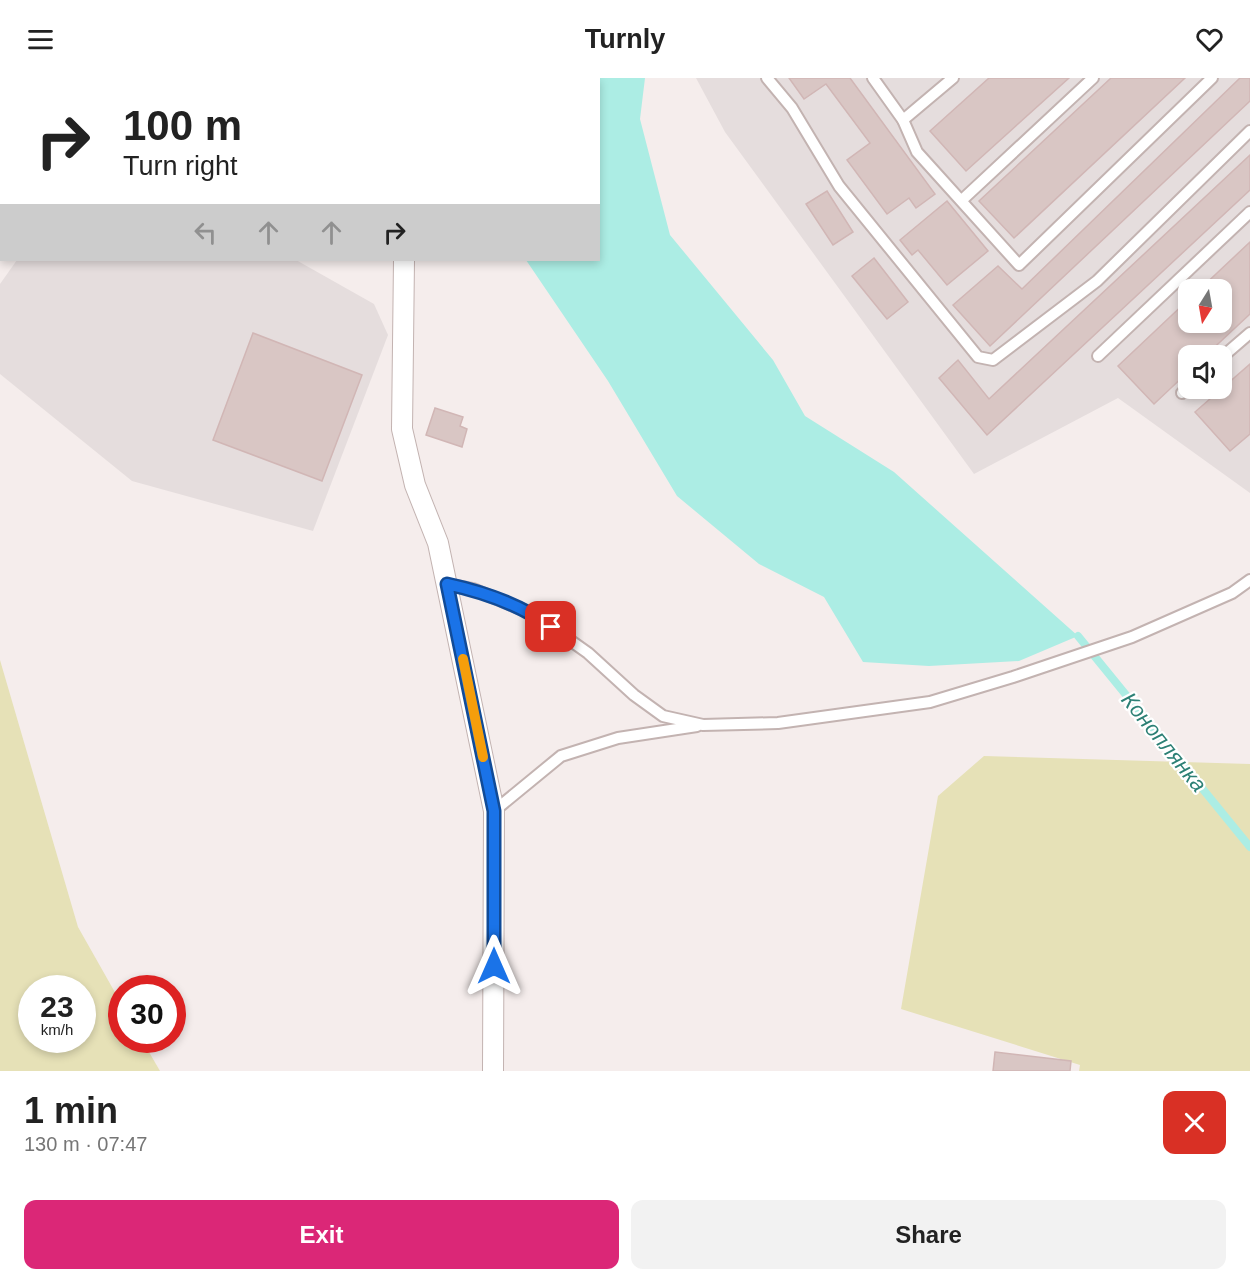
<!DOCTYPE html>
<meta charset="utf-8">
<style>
:root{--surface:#fff;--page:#f2f2f2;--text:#222;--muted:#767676;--accent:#db2777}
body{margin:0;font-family:Arial,sans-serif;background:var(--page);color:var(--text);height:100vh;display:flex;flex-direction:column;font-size:22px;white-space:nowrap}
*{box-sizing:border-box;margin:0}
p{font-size:20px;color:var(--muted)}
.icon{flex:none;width:33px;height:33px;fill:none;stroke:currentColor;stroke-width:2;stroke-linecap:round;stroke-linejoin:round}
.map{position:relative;height:993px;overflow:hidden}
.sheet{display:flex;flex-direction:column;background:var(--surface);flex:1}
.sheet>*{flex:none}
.hud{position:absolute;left:0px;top:0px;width:600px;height:183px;box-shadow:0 3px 9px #0003;background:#fff;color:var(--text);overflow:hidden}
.needle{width:39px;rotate:191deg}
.fabs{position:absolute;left:1178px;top:201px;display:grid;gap:12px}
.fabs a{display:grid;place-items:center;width:54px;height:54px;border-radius:12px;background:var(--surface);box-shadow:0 3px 9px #0003;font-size:30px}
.speed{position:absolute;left:18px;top:897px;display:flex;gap:12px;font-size:30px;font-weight:700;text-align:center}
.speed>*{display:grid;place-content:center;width:78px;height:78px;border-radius:50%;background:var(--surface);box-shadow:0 3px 9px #0003;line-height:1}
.speed small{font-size:15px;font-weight:400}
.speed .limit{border:9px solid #d22;background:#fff;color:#111}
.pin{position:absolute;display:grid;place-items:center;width:51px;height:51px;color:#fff;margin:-26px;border-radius:12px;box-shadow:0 3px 9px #0006}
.me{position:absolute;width:66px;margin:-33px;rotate:0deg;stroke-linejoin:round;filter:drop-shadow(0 0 4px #0008)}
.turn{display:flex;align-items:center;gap:21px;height:126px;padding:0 24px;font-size:27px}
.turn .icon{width:78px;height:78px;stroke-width:2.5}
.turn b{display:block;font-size:42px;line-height:51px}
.lanes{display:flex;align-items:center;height:57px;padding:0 24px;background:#0003;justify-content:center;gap:30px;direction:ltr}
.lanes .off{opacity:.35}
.round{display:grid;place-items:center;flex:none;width:63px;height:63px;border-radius:12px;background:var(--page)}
.head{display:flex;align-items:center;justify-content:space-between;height:102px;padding:0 24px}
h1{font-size:36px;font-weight:700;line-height:45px}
.cta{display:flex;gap:12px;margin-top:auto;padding:12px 24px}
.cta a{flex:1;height:69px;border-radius:12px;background:var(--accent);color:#fff;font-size:24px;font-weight:700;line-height:69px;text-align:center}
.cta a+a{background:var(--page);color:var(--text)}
header{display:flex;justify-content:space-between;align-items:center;height:78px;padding:0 24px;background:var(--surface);font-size:27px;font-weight:700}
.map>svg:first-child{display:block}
.industrial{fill:#e5dddd;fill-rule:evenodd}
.green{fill:#e6e1b7;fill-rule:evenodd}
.water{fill:#acede4}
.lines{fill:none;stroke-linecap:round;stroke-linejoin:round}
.stream{stroke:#acede4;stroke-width:8}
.building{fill:#d9c6c4;stroke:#d1b6b5;stroke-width:1.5}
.service-casing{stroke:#c3b3b1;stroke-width:14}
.minor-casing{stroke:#c3b3b1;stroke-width:22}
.service{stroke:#fff;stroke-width:10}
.minor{stroke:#fff;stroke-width:20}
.route-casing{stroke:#114b97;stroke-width:15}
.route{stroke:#1a73e8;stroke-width:10}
.slow{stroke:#f59e0b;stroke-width:10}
.labels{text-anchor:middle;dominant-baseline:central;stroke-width:4.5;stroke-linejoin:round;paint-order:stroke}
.water-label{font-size:22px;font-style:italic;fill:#2c8075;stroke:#fff}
</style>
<header><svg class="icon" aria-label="menu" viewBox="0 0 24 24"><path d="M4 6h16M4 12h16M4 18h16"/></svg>Turnly<svg class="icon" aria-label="heart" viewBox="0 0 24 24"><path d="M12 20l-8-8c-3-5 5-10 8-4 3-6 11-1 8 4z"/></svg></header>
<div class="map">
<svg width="1250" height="993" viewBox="0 0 1250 993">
<rect width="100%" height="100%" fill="#f5edec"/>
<!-- industrial -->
<g class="industrial">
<path d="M696,0H1250V415L1118,320L974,396L725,54ZM1188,212H1221V244H1188ZM1188,278H1221V310H1188Z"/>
<polygon points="17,182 296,182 374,226 388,257 313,453 132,403 0,296 0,206"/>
</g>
<!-- green -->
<g class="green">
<path d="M0,582L78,849L121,925L122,962H142L160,993H0ZM32,910H82V962H32Z"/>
<polygon points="984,678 1250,686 1250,993 1079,993 1080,987 901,931 938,718"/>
</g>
<!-- water -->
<polygon class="water" points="503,0 645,0 640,41 670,157 773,282 805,338 894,394 1078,558 1019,583 929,588 863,584 824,519 759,486 677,418 608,303 526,182 598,182 598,2 503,1"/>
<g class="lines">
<!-- stream -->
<polyline class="stream" points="1078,558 1250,769"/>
</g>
<!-- building -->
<g class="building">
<polygon points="789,0 850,0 935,116 916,130 909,120 887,136 847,82 870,65 826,6 804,21"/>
<polygon points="989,0 1069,0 966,93 930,53"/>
<polygon points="1111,0 1185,0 1014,160 979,123"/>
<polygon points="1240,0 1250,0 1250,23 990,268 953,227 998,188 1022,211"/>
<polygon points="1250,77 1250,112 987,357 939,300 958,282 989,321"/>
<polygon points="827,113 853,154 833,167 806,126"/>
<polygon points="947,123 988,173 947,207 918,172 912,177 900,162"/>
<polygon points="1250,164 1250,236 1205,278 1188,278 1188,294 1154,326 1118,288 1188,222 1188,244 1221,244 1221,212 1199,212"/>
<polygon points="874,180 908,224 887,241 852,198"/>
<polygon points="253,255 362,297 322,403 213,362"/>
<polygon points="1250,286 1250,356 1230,373 1195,334"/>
<polygon points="435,330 463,339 460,348 467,351 462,369 426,357"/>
<polygon points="995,974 1071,983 1070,993 993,993"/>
</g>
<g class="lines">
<!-- service casing -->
<g class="service-casing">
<g id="service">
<polyline points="767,0 792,30 839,108 978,279 993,282 1097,203 1250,53"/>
<polyline points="873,0 903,42 917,74 1019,187 1212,0"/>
<polyline points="903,42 953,0"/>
<polyline points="962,122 1093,0"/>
<polyline points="1098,278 1250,134"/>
<polyline points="1221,280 1250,255"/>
<polyline points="1182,315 1188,310"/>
<polyline points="447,506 473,511 533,536 588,575 634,617 663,638 703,647 778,645 930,624 1013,599 1132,559 1232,515 1250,502"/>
<polyline points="494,733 561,678 618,660 697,648"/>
</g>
</g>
<!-- minor casing -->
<g class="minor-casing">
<g id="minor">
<polyline points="334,2 334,0"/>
<polyline points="433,2 433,0"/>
<polyline points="404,182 402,351 415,407 438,465 494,733 493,993"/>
</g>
</g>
<!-- service -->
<use href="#service" class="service"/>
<!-- minor -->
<use href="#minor" class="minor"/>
</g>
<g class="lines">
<!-- route casing -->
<g class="route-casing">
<path id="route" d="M494,888V733L447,506C484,514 521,527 551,549"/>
</g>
<!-- route -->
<use href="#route" class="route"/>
<!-- slow -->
<polyline class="slow" points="463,581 483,679"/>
</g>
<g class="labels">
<!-- water labels -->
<g class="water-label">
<text transform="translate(1164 664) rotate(51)">Коноплянка</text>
</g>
</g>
</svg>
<div class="fabs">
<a><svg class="needle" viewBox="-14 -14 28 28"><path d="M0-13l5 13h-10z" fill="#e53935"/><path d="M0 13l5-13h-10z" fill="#767676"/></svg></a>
<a><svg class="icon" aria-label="sound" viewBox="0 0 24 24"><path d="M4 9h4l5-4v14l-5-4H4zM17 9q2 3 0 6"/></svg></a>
</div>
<div class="speed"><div>23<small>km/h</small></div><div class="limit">30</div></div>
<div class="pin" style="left:551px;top:549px;background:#d93025"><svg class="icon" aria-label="arrive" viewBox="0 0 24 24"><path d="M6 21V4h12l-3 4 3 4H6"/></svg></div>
<svg class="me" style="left:494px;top:888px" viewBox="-20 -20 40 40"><path d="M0-17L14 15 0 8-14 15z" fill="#1a73e8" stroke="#fff" stroke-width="4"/></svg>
<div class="hud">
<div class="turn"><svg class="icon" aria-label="right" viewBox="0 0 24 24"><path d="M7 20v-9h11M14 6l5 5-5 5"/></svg><div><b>100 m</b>Turn right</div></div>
<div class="lanes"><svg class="icon off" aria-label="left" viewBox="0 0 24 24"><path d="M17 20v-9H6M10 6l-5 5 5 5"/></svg><svg class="icon off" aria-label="ahead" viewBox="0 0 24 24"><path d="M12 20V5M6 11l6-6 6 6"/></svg><svg class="icon off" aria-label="ahead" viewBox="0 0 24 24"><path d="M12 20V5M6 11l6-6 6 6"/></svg><svg class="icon" aria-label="right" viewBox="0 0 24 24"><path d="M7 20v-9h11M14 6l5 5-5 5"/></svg></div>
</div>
</div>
<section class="sheet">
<div class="head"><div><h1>1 min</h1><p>130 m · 07:47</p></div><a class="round" style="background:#d93025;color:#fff"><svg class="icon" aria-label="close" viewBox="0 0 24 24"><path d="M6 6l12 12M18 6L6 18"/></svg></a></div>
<div class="cta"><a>Exit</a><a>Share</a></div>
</section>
